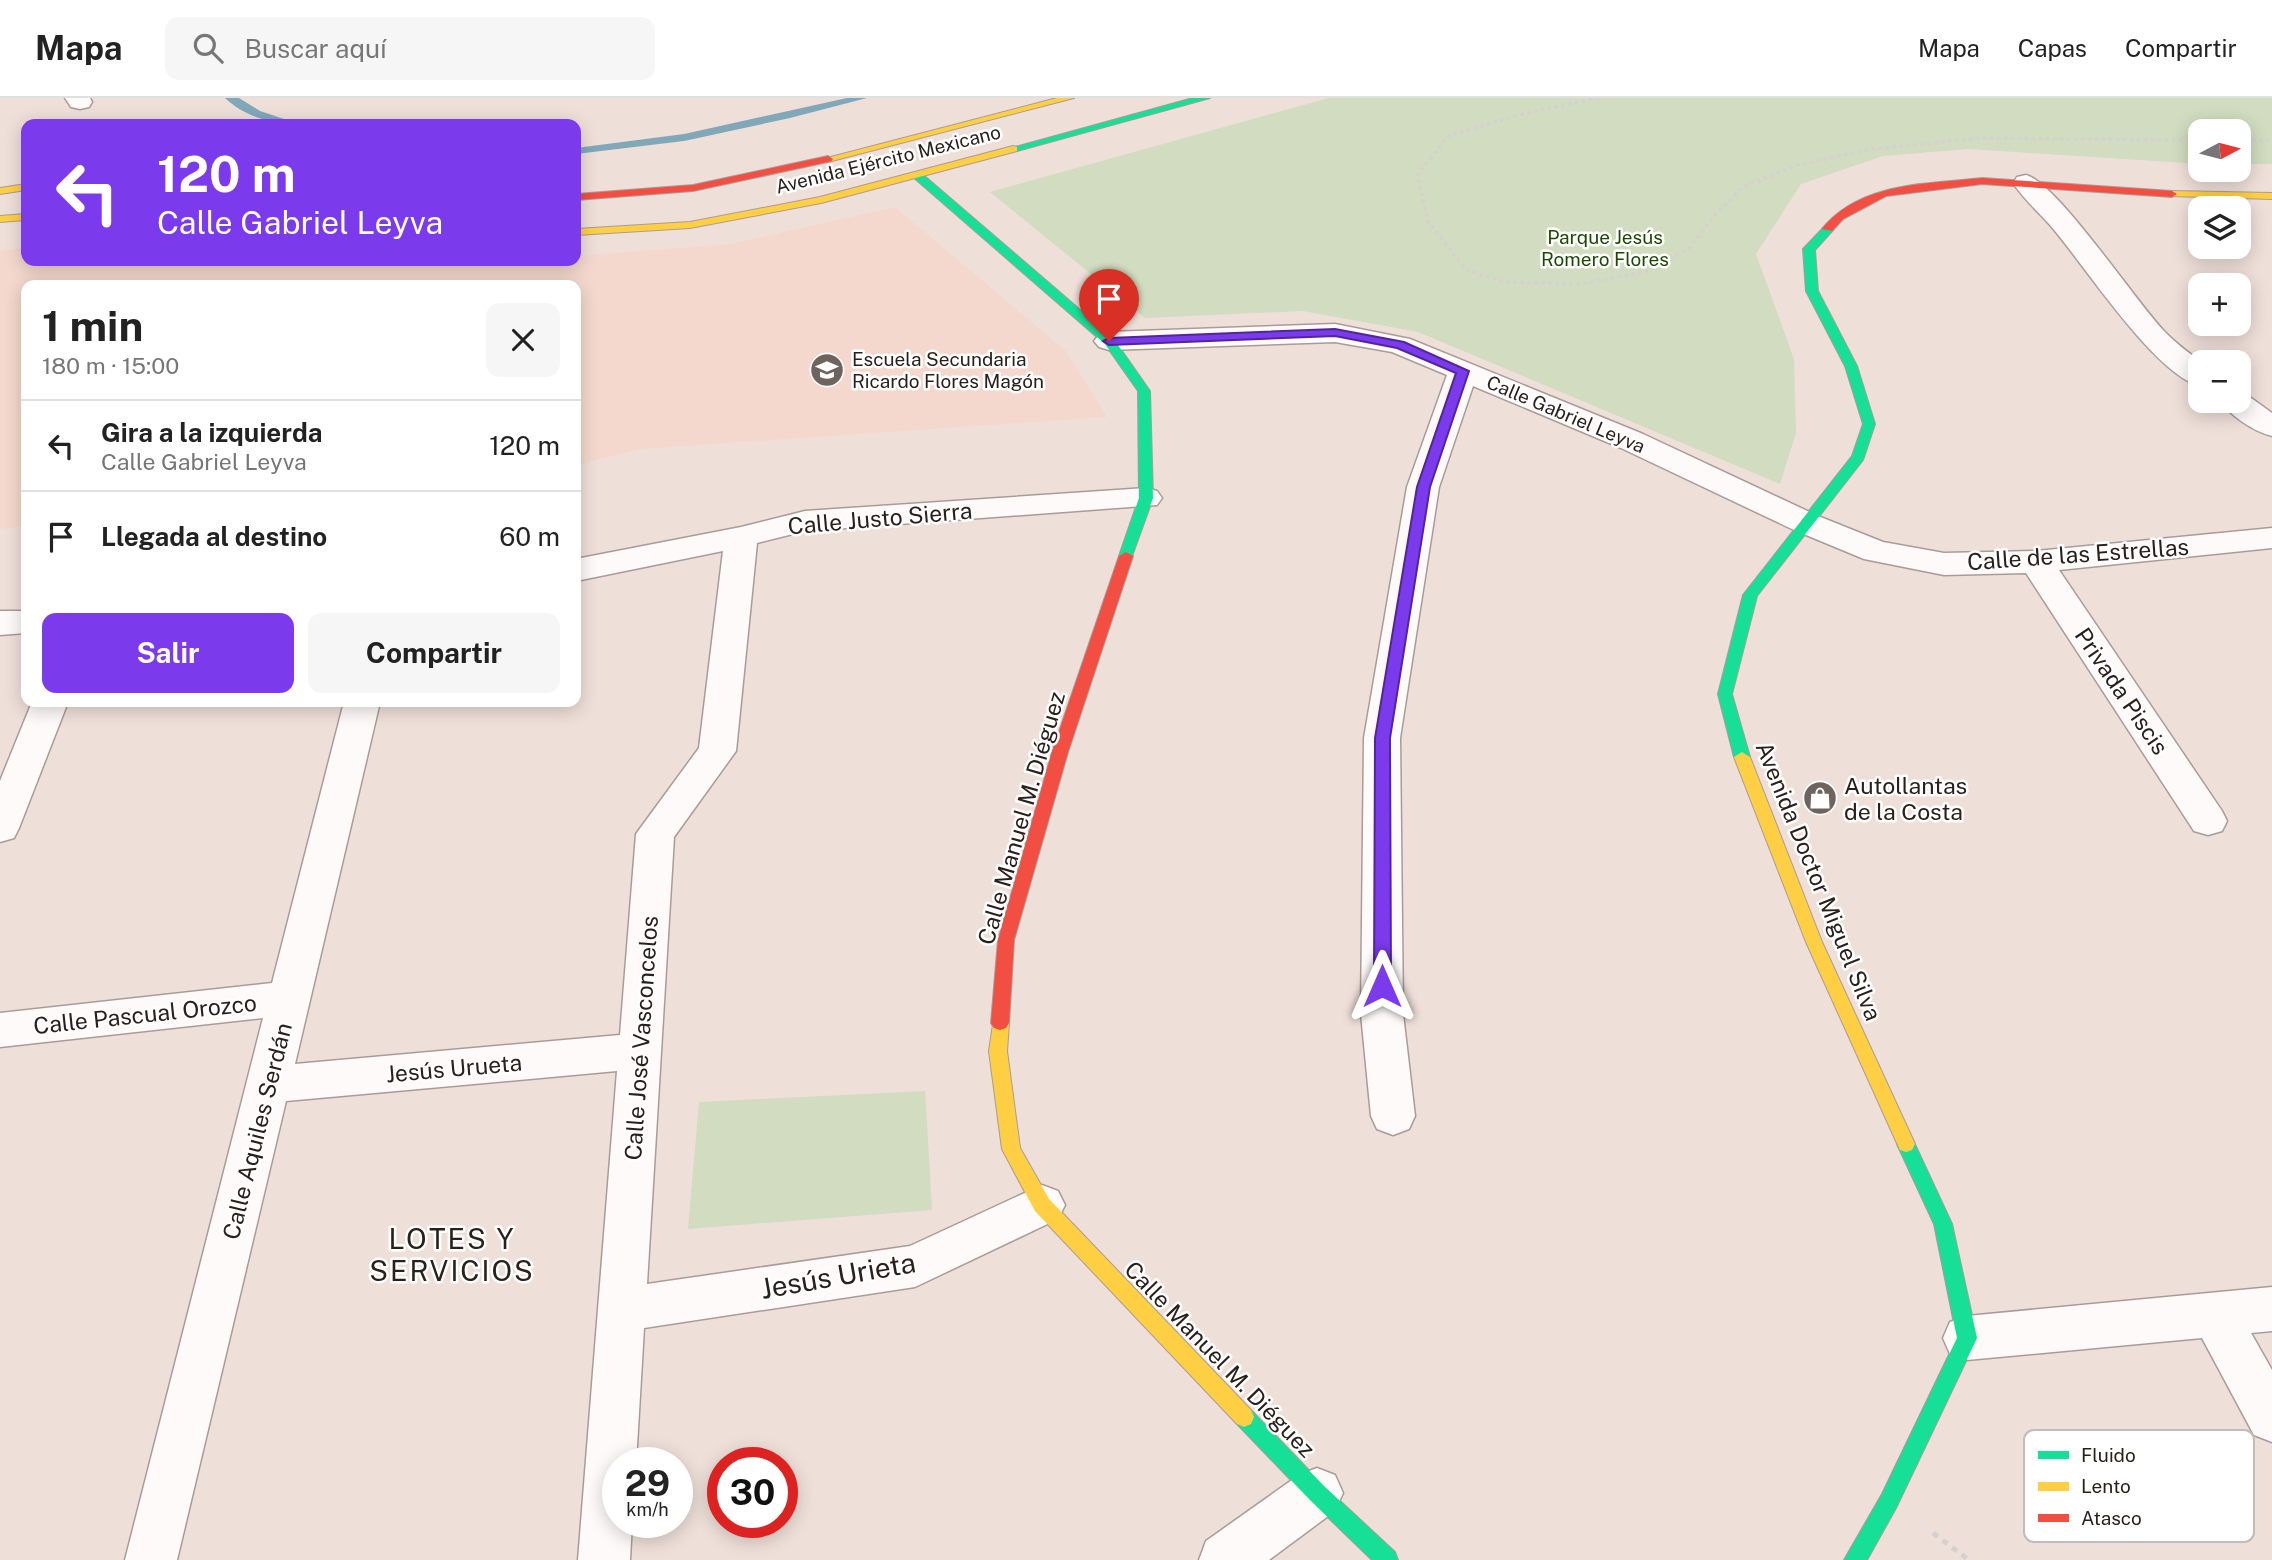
<!DOCTYPE html>
<html lang="es">
<meta charset="utf-8">
<style>
:root{--surface:#fff;--page:#f6f6f6;--text:#222;--muted:#767676;--line:#e0e0e0;--accent:#7c3aed}
body{margin:0;font-family:"Public Sans",sans-serif;background:var(--page);color:var(--text);height:100vh;display:flex;flex-direction:column;font-size:26px;white-space:nowrap}
*{box-sizing:border-box;margin:0}
p{font-size:23px;color:var(--muted)}
.icon{flex:none;width:38px;height:38px;fill:none;stroke:currentColor;stroke-width:2;stroke-linecap:round;stroke-linejoin:round}
.map{position:relative;flex:1;overflow:hidden}
.panel{position:absolute;left:21px;top:182px;width:560px;height:427px;display:flex;flex-direction:column;background:var(--surface);border-radius:14px;box-shadow:0 4px 18px #0003}
.panel>*{flex:none}
.guide{position:absolute;left:21px;top:21px;width:560px;height:147px;border-radius:14px;box-shadow:0 4px 18px #0003;background:#7c3aed;color:#fff;overflow:hidden}
.needle{width:46px;rotate:83deg}
.tools{position:absolute;left:2188px;top:21px;display:grid;gap:14px}
.tools a{display:grid;place-items:center;width:63px;height:63px;border-radius:14px;background:var(--surface);box-shadow:0 4px 18px #0003;font-size:35px}
.speed{position:absolute;left:602px;top:1349px;display:flex;gap:14px;font-size:35px;font-weight:700;text-align:center}
.speed>*{display:grid;place-content:center;width:91px;height:91px;border-radius:50%;background:var(--surface);box-shadow:0 4px 18px #0003;line-height:1}
.speed small{font-size:18px;font-weight:400}
.speed .limit{border:10px solid #d22;background:#fff;color:#111}
.pin{position:absolute;display:grid;place-items:center;width:60px;height:60px;color:#fff;margin:-72px -30px;border-radius:50% 50% 50% 0;rotate:-45deg;box-shadow:0 0 7px #0007}
.pin .icon{rotate:45deg}
.me{position:absolute;width:77px;margin:-38px;rotate:0deg;stroke-linejoin:round;filter:drop-shadow(0 0 5px #0008)}
.turn{display:flex;align-items:center;gap:24px;height:147px;padding:0 21px;font-size:32px}
.turn .icon{width:91px;height:91px;stroke-width:2.5}
.turn b{display:block;font-size:49px;line-height:60px}
.round{display:grid;place-items:center;flex:none;width:74px;height:74px;border-radius:14px;background:var(--page)}
.head{display:flex;align-items:center;justify-content:space-between;height:119px;padding:0 21px}
h1{font-size:42px;font-weight:700;line-height:52px}
.cta{display:flex;gap:14px;margin-top:auto;padding:14px 21px}
.cta a{flex:1;height:80px;border-radius:14px;background:var(--accent);color:#fff;font-size:28px;font-weight:700;line-height:80px;text-align:center}
.cta a+a{background:var(--page);color:var(--text)}
ul{padding:0;list-style:none}
li{display:flex;align-items:center;gap:21px;height:91px;padding:0 21px;border-top:2px solid var(--line)}
li div{flex:1}
li b{display:block;font-size:26px}
li em{font-style:normal}
header{display:flex;align-items:center;gap:42px;box-sizing:border-box;height:98px;padding:0 35px;background:var(--surface);border-bottom:2px solid var(--line)}
header strong{font-size:33px}
nav{display:flex;gap:38px;margin-inline-start:auto;font-size:24px}
.search{width:490px;height:63px;background:var(--page);display:flex;align-items:center;gap:18px;box-sizing:border-box;padding:0 24px;border-radius:14px;color:var(--muted);font-size:26px}
.map>svg:first-child{display:block}
.built{fill:#f4d8cd}
.green{fill:#d1dcc0}
.lines{fill:none;stroke-linecap:round;stroke-linejoin:round}
.stream{fill:#81a8b9;fill-rule:evenodd}
.street-casing{stroke:#a99c98;stroke-width:3}
.fast-casing{stroke:#a99c98;stroke-width:2}
.slow-casing{stroke:#a99c98;stroke-width:2}
.jam-casing{stroke:#a99c98;stroke-width:2}
.path-far1{stroke:#d5d1cf;stroke-width:3.5;stroke-dasharray:3.5 3.5;stroke-linecap:butt}
.path{stroke:#d5d1cf;stroke-width:5;stroke-dasharray:6 6;stroke-linecap:butt}
.street{fill:#fdfaf9;fill-rule:evenodd}
.fast{fill:#16e098;fill-rule:evenodd}
.slow{fill:#ffcf43;fill-rule:evenodd}
.jam{fill:#f24e42;fill-rule:evenodd}
.route{fill:#7c3aed;stroke:#51269a;stroke-width:2}
.labels{text-anchor:middle;dominant-baseline:central;stroke-width:5;stroke-linejoin:round;paint-order:stroke}
.far-street-label{font-size:19px;fill:#2a201b;stroke:#fff}
.far-park-label{font-size:19px;fill:#1d4803;stroke:#fff}
.far-poi-label{font-size:19px;fill:#2a201b;stroke:#fff;text-anchor:start}
.street-label{font-size:23px;fill:#2a201b;stroke:#fff}
.poi-label{font-size:23px;fill:#2a201b;stroke:#fff;text-anchor:start}
.near-neighbourhood-label{font-size:28px;letter-spacing:2px;fill:#2a201b;stroke:#fff}
.near-street-label{font-size:28px;fill:#2a201b;stroke:#fff}
.key{fill:#fff;stroke:#bfbcbb;stroke-width:2}
.key-label{font-size:19px;fill:#2a201b}
</style>
<header>
<strong>Mapa</strong>
<div class="search"><svg class="icon" aria-label="search" viewBox="0 0 24 24"><circle cx="10" cy="10" r="6"/><path d="M15 15l6 6"/></svg>Buscar aquí</div>
<nav><a>Mapa</a><a>Capas</a><a>Compartir</a></nav>
</header>
<div class="map">
<svg width="2272" height="1462" viewBox="0 0 2272 1462">
<rect width="100%" height="100%" fill="#efdfd9"/>
<!-- built -->
<polygon class="built" points="895,109 1066,253 1107,319 640,351 576,367 576,187 26,187 26,428 0,431 0,153 26,149 26,163 576,163 576,158 731,146"/>
<!-- green -->
<g class="green">
<polygon points="1329,0 2272,0 2272,66 2238,66 2238,33 2200,33 2200,66 1969,51 1883,58 1801,86 1756,156 1794,261 1796,335 1780,386 1418,234 1303,213 1145,220 990,94"/>
<polygon points="925,993 932,1112 688,1131 699,1004"/>
</g>
<g class="lines">
<!-- stream -->
<g class="stream">
<path d="M225,0H239L260,13L299,26C273,27 244,18 225,0Z"/>
<polygon points="847,0 867,0 790,20 684,43 576,56 576,50 684,36"/>
</g>
<!-- street casing -->
<g class="street-casing">
<g id="street">
<polygon points="65,0 90,0 92,4 89,9 80,11 71,9"/>
<path d="M2026,77C2057,85 2136,204 2164,233C2174,244 2188,254 2201,264L2200,288C2156,277 2086,170 2055,133C2042,117 2025,103 2013,85L2017,79Z"/>
<polygon points="1335,226 1410,241 1643,336 1818,418 1883,444 1944,455 2036,453 2272,430 2272,450 2059,472 2222,713 2227,723 2222,733 2208,737 2194,733 2026,475 1944,477 1864,461 1794,432 1621,350 1473,288 1439,389 1400,640 1403,916 1415,1018 1409,1031 1393,1037 1377,1031 1371,1018 1361,916 1364,640 1407,389 1447,277 1392,254 1335,244 1109,252 1099,249 1094,243 1099,237 1109,234"/>
<path d="M2238,294L2247,297L2272,315V338C2255,334 2230,318 2221,303H2238Z"/>
<polygon points="1146,390 1157,393 1162,400 1157,407 805,433 757,445 736,653 674,739 647,1186 910,1148 1042,1087 1058,1093 1065,1107 1058,1121 915,1189 644,1230 636,1365 618,1365 618,1424 632,1424 630,1462 578,1462 617,973 286,1003 177,1462 125,1462 263,920 0,949 0,915 272,885 344,604 380,604 295,966 620,937 636,736 699,650 723,453 576,483 576,461 741,429 805,413"/>
<polygon points="0,513 26,513 26,535 0,537"/>
<polygon points="32,604 68,604 19,730 14,740 0,744 0,683"/>
<polygon points="2272,1189 2272,1233 2251,1235 2272,1272 2272,1344 2254,1337 2202,1240 1967,1262 1950,1256 1943,1240 1950,1224 1967,1218"/>
<polygon points="1317,1370 1335,1377 1343,1395 1335,1413 1269,1462 1199,1462 1206,1443 1299,1377"/>
</g>
</g>
<!-- fast casing -->
<g class="fast-casing">
<g id="fast">
<polygon points="1193,0 1210,0 1017,53 1008,51"/>
<polygon points="913,75 921,75 1113,240 1150,293 1153,400 1131,461 1126,462 1119,458 1139,400 1138,293 1105,246 913,79"/>
<polygon points="1828,128 1834,131 1815,152 1818,193 1857,268 1875,326 1863,362 1757,498 1732,596 1750,659 1742,664 1734,659 1718,596 1743,497 1852,358 1863,326 1845,268 1806,193 1803,151 1824,129"/>
<polygon points="1906,1038 1912,1040 1952,1126 1977,1240 1896,1410 1867,1462 1844,1462 1882,1396 1957,1240 1934,1126 1897,1046 1900,1040"/>
<polygon points="1244,1309 1251,1312 1324,1388 1395,1454 1398,1462 1372,1462 1310,1402 1237,1326 1234,1319 1237,1312"/>
</g>
</g>
<!-- slow casing -->
<g class="slow-casing">
<g id="slow">
<polygon points="1057,0 1074,0 828,64 823,61"/>
<polygon points="1013,48 1017,49 1017,53 821,105 690,130 576,137 576,131 690,124 820,99"/>
<polygon points="26,86 26,92 0,96 0,90"/>
<polygon points="2172,93 2272,95 2272,101 2168,98 2167,96"/>
<polygon points="26,116 26,122 0,124 0,118"/>
<polygon points="1742,654 1750,659 1822,844 1915,1046 1912,1052 1906,1054 1900,1052 1806,844 1734,659"/>
<polygon points="1000,918 1006,920 1009,925 1007,953 1020,1050 1049,1101 1251,1312 1254,1319 1251,1326 1244,1329 1237,1326 1035,1113 1002,1051 989,953 994,920"/>
</g>
</g>
<!-- jam casing -->
<g class="jam-casing">
<g id="jam">
<polygon points="828,58 833,61 832,63 693,93 576,102 576,96 693,87"/>
<path d="M1982,80L2172,93L2177,96L2172,99L1982,86L1886,98L1843,121L1832,133L1822,131C1860,84 1928,86 1982,80Z"/>
<polygon points="1126,454 1133,458 1068,654 1014,842 1009,925 1006,930 1000,932 994,930 991,925 998,842 1052,654 1119,458"/>
</g>
</g>
<!-- path-far1 -->
<g class="path-far1">
<polyline points="1599,0 1529,14 1448,38 1417,77 1428,123 1465,171 1504,184 1580,186 1649,173 1689,150 1714,118 1743,89 1798,67 1872,51 1983,40 2200,42"/>
<polyline points="2238,42 2272,42"/>
</g>
<!-- path -->
<polyline class="path" points="1933,1435 1969,1462"/>
<!-- street -->
<use href="#street" class="street"/>
<!-- fast -->
<use href="#fast" class="fast"/>
<!-- slow -->
<use href="#slow" class="slow"/>
<!-- jam -->
<use href="#jam" class="jam"/>
</g>
<!-- route -->
<polygon class="route" points="1335,231 1404,244 1469,273 1430,389 1390,640 1391,888 1388,893 1376,893 1374,888 1375,640 1417,389 1456,275 1397,250 1335,238 1109,247 1103,243 1109,240"/>
<!-- icons -->
<defs>
<g id="school-disc" transform="scale(1.75)"><circle r="9.5" fill="#6f635e" stroke="#fff"/><path d="M0-5L7-2L0 1L-7-2ZM-4 1L0 2.5L4 1V4Q0 6-4 4Z" fill="#fff"/></g>
<g id="shop-disc" transform="scale(1.75)"><circle r="9.5" fill="#6f635e" stroke="#fff"/><path d="M-5-2.5h2.3a2.7 3.5 0 0 1 5.4 0H5L5.5 6h-11ZM-1.5-2.5h3a1.5 2.3 0 0 0-3 0Z" fill="#fff"/></g>
</defs>
<g fill-rule="evenodd">
<use href="#school-disc" x="827" y="272"/>
<use href="#shop-disc" x="1820" y="700"/>
</g>
<g class="labels">
<!-- far-street labels -->
<g class="far-street-label">
<text transform="translate(888 61) rotate(-14)">Avenida Ejército Mexicano</text>
<text transform="translate(1566 316) rotate(23)">Calle Gabriel Leyva</text>
</g>
<!-- far-park labels -->
<g class="far-park-label">
<text x="1605" y="139">Parque Jesús<tspan x="1605" dy="22">Romero Flores</tspan></text>
</g>
<!-- far-poi labels -->
<g class="far-poi-label">
<text x="852" y="261">Escuela Secundaria<tspan x="852" dy="22">Ricardo Flores Magón</tspan></text>
</g>
<!-- street labels -->
<g class="street-label">
<text transform="translate(880 420) rotate(-5)">Calle Justo Sierra</text>
<text transform="translate(2078 456) rotate(-4)">Calle de las Estrellas</text>
<text transform="translate(2122 593) rotate(56)">Privada Piscis</text>
<text transform="translate(1021 720) rotate(-74)">Calle Manuel M. Diéguez</text>
<text transform="translate(1819 783) rotate(68)">Avenida Doctor Miguel Silva</text>
<text transform="translate(145 916) rotate(-6)">Calle Pascual Orozco</text>
<text transform="translate(641 940) rotate(-86)">Calle José Vasconcelos</text>
<text transform="translate(454 970) rotate(-5)">Jesús Urueta</text>
<text transform="translate(257 1033) rotate(-76)">Calle Aquiles Serdán</text>
<text transform="translate(1220 1261) rotate(46)">Calle Manuel M. Diéguez</text>
</g>
<!-- poi labels -->
<g class="poi-label">
<text x="1844" y="687">Autollantas<tspan x="1844" dy="26">de la Costa</tspan></text>
</g>
<!-- near-neighbourhood labels -->
<g class="near-neighbourhood-label">
<text x="452" y="1140">LOTES Y<tspan x="452" dy="32">SERVICIOS</tspan></text>
</g>
<!-- near-street labels -->
<g class="near-street-label">
<text transform="translate(838 1177) rotate(-10)">Jesús Urieta</text>
</g>
</g>
<!-- legend -->
<rect x="2024" y="1332" width="230" height="112" rx="10" class="key"/>
<rect x="2038" y="1353" width="31" height="8" fill="#16e098"/>
<rect x="2038" y="1384" width="31" height="9" fill="#ffcf43"/>
<rect x="2038" y="1416" width="31" height="8" fill="#f24e42"/>
<g class="key-label">
<text x="2081" y="1364">Fluido</text>
<text x="2081" y="1395">Lento</text>
<text x="2081" y="1427">Atasco</text>
</g>
</svg>
<div class="tools">
<a><svg class="needle" viewBox="-14 -14 28 28"><path d="M0-13l5 13h-10z" fill="#e53935"/><path d="M0 13l5-13h-10z" fill="#767676"/></svg></a>
<a><svg class="icon" aria-label="layers" viewBox="0 0 24 24"><path d="M12 4l9 5-9 5-9-5zM3 14l9 5 9-5"/></svg></a>
<a>+</a>
<a>−</a>
</div>
<div class="speed"><div>29<small>km/h</small></div><div class="limit">30</div></div>
<div class="pin" style="left:1109px;top:243px;background:#d93025"><svg class="icon" aria-label="arrive" viewBox="0 0 24 24"><path d="M6 21V4h12l-3 4 3 4H6"/></svg></div>
<svg class="me" style="left:1382px;top:888px" viewBox="-20 -20 40 40"><path d="M0-17L14 15 0 8-14 15z" fill="#7c3aed" stroke="#fff" stroke-width="4"/></svg>
<div class="guide">
<div class="turn"><svg class="icon" aria-label="left" viewBox="0 0 24 24"><path d="M17 20v-9H6M10 6l-5 5 5 5"/></svg><div><b>120 m</b>Calle Gabriel Leyva</div></div>
</div>
<section class="panel">
<div class="head"><div><h1>1 min</h1><p>180 m · 15:00</p></div><a class="round"><svg class="icon" aria-label="close" viewBox="0 0 24 24"><path d="M6 6l12 12M18 6L6 18"/></svg></a></div>
<ul>
<li><svg class="icon" aria-label="left" viewBox="0 0 24 24"><path d="M17 20v-9H6M10 6l-5 5 5 5"/></svg><div><b>Gira a la izquierda</b><p>Calle Gabriel Leyva</p></div><em>120 m</em></li>
<li><svg class="icon" aria-label="arrive" viewBox="0 0 24 24"><path d="M6 21V4h12l-3 4 3 4H6"/></svg><div><b>Llegada al destino</b></div><em>60 m</em></li>
</ul>
<div class="cta"><a>Salir</a><a>Compartir</a></div>
</section>
</div>
